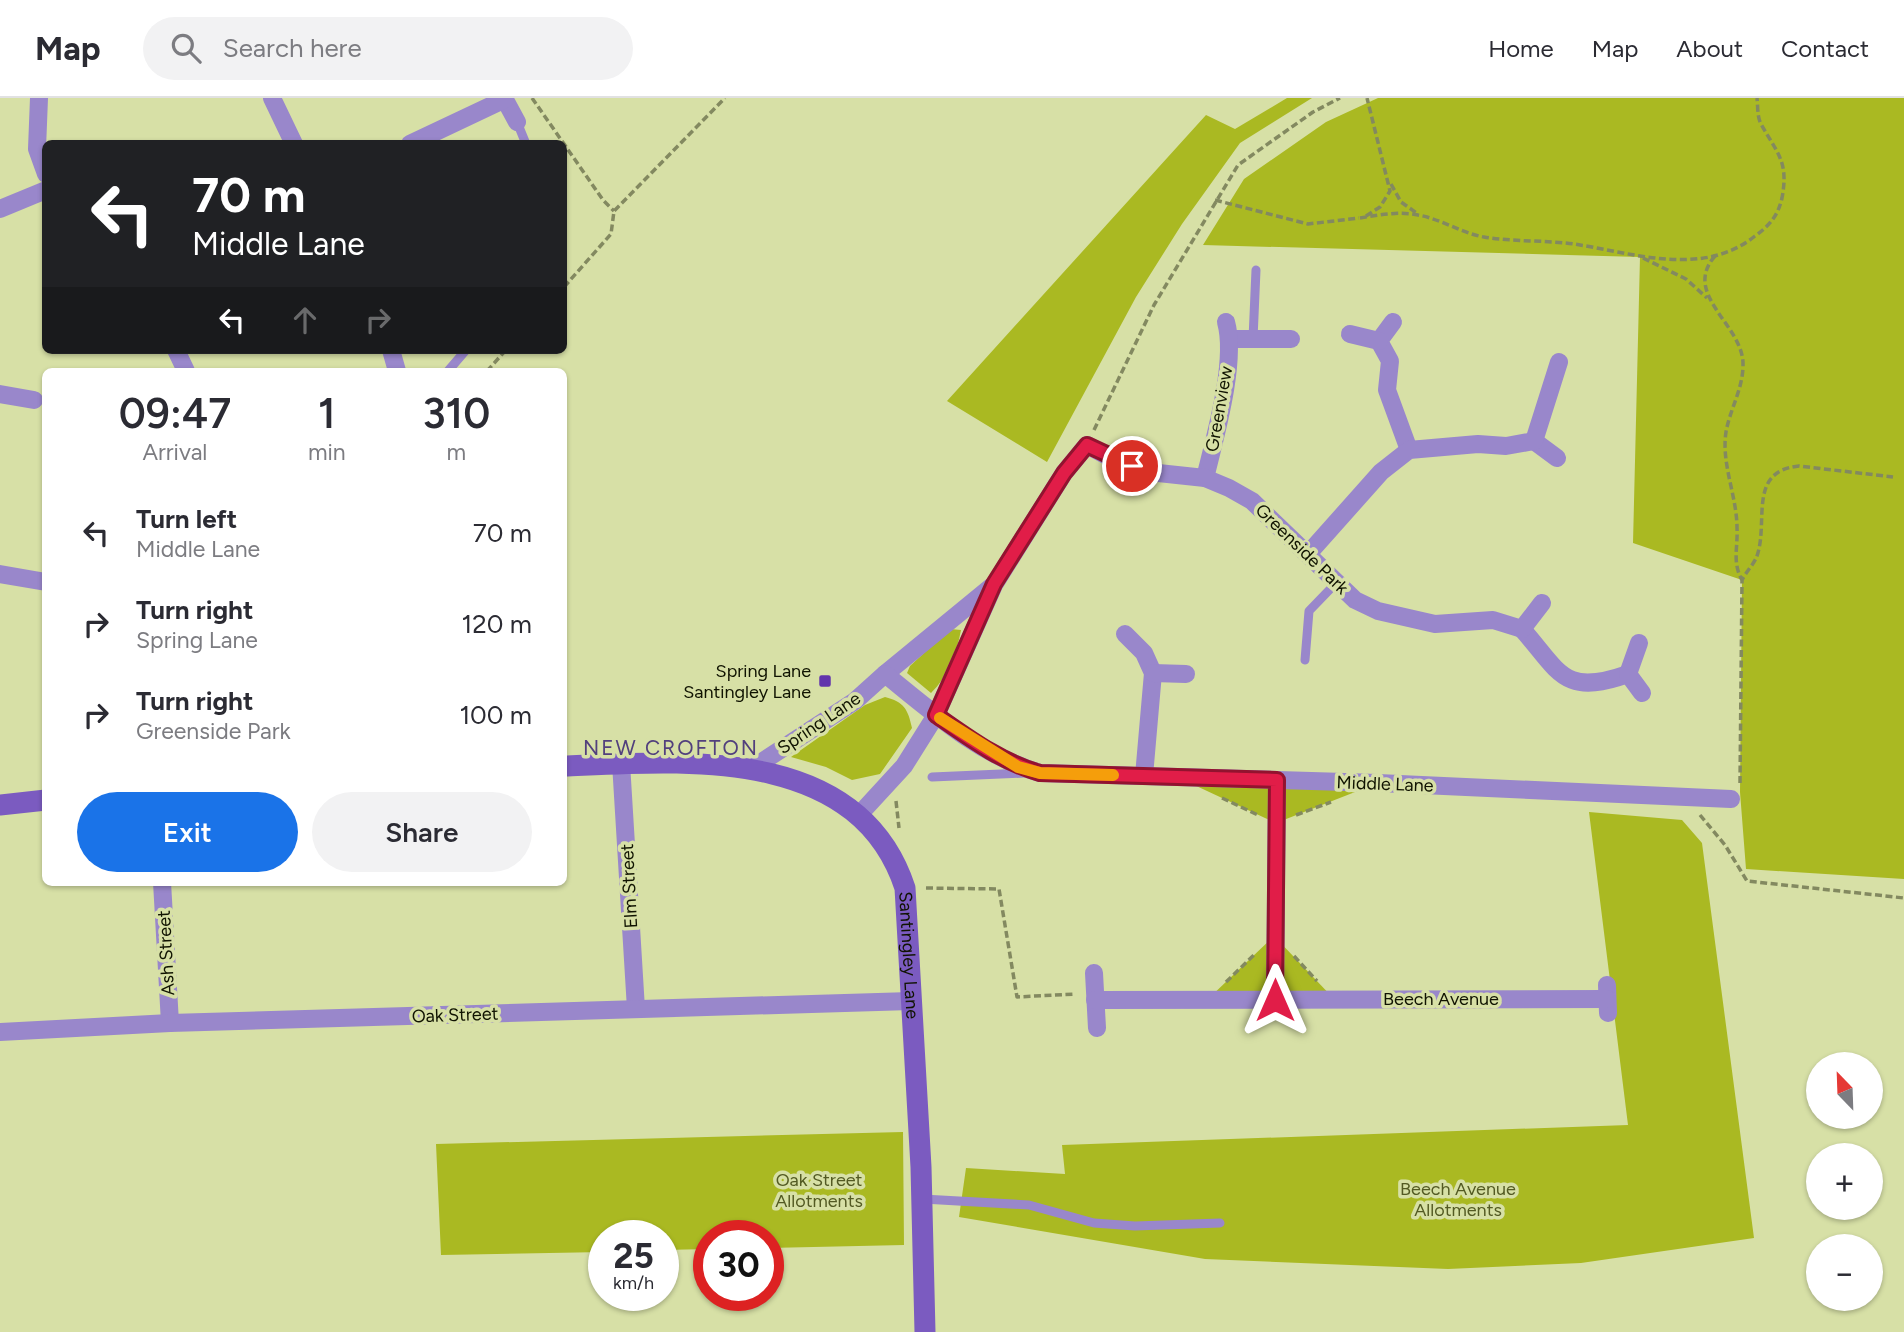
<!DOCTYPE html>
<meta charset="utf-8">
<style>
:root{--surface:#fff;--page:#f2f2f3;--text:#2b2b33;--muted:#7c7c81;--line:#e1e1e2;--accent:#1a73e8}
body{margin:0;font-family:Figtree,sans-serif;background:var(--page);color:var(--text);height:100vh;display:flex;flex-direction:column;font-size:26px;white-space:nowrap}
*{box-sizing:border-box;margin:0}
p{font-size:23px;color:var(--muted)}
.icon{flex:none;width:38px;height:38px;fill:none;stroke:currentColor;stroke-width:2;stroke-linecap:round;stroke-linejoin:round}
.map{position:relative;flex:1;overflow:hidden}
.sheet{position:absolute;left:42px;top:270px;width:525px;height:518px;display:flex;flex-direction:column;background:var(--surface);border-radius:10px;box-shadow:0 2px 5px #0004}
.sheet>*{flex:none}
.hud{position:absolute;left:42px;top:42px;width:525px;height:214px;border-radius:10px;box-shadow:0 2px 5px #0004;background:#202124;color:#fff;overflow:hidden}
.needle{width:46px;rotate:337deg}
.tools{position:absolute;left:1806px;top:954px;display:grid;gap:14px}
.tools a{display:grid;place-items:center;width:77px;height:77px;border-radius:50%;background:var(--surface);box-shadow:0 2px 5px #0004;font-size:35px}
.speed{position:absolute;left:588px;top:1122px;display:flex;gap:14px;font-size:35px;font-weight:700;text-align:center}
.speed>*{display:grid;place-content:center;width:91px;height:91px;border-radius:50%;background:var(--surface);box-shadow:0 2px 5px #0004;line-height:1}
.speed small{font-size:18px;font-weight:400}
.speed .limit{border:10px solid #d22;background:#fff;color:#111}
.pin{position:absolute;display:grid;place-items:center;width:60px;height:60px;color:#fff;margin:-30px;border:4px solid #fff;border-radius:50%;box-shadow:0 2px 7px #0007}
.me{position:absolute;width:77px;margin:-38px;rotate:0deg;stroke-linejoin:round;filter:drop-shadow(0 0 5px #0008)}
.turn{display:flex;align-items:center;gap:24px;height:147px;padding:0 35px;font-size:32px}
.turn .icon{width:91px;height:91px;stroke-width:2.5}
.turn b{display:block;font-size:49px;line-height:60px}
.lanes{display:flex;align-items:center;height:66px;padding:0 35px;background:#0003;justify-content:center;gap:35px;direction:ltr}
.lanes .off{opacity:.35}
.eta{display:flex;justify-content:space-evenly;align-items:center;height:119px;text-align:center}
.eta b{font-size:42px;font-weight:600;line-height:49px}
.action{display:flex;gap:14px;margin-top:auto;padding:14px 35px}
.action a{flex:1;height:80px;border-radius:42px;background:var(--accent);color:#fff;font-size:28px;font-weight:600;line-height:80px;text-align:center}
.action a+a{background:var(--page);color:var(--text)}
ul{padding:0;list-style:none}
li{display:flex;align-items:center;gap:21px;height:91px;padding:0 35px}
li div{flex:1}
li b{display:block;font-size:26px}
li em{font-style:normal}
header{display:flex;align-items:center;gap:42px;box-sizing:border-box;height:98px;padding:0 35px;background:var(--surface);border-bottom:2px solid var(--line)}
header strong{font-size:33px}
nav{display:flex;gap:38px;margin-inline-start:auto;font-size:24px}
.search{width:490px;height:63px;background:var(--page);display:flex;align-items:center;gap:18px;box-sizing:border-box;padding:0 24px;border-radius:38px;color:var(--muted);font-size:26px}
.map>svg:first-child{display:block}
.green{fill:#aab922}
.lines{fill:none;stroke-linecap:round;stroke-linejoin:round}
.path{stroke:#838960;stroke-width:3.5;stroke-dasharray:7 3.5;stroke-linecap:butt}
.lane{stroke:#9987cb;stroke-width:9}
.street{stroke:#9987cb;stroke-width:18}
.secondary{stroke:#7b5bc0;stroke-width:21}
.route-casing{stroke:#92132f;stroke-width:18}
.route{stroke:#e11d48;stroke-width:12}
.slow{stroke:#f59e0b;stroke-width:12}
.poi-dot{fill:#6235ac;stroke:#d7e0a6;stroke-width:2.5}
.labels{text-anchor:middle;dominant-baseline:central;stroke-width:7;stroke-linejoin:round;paint-order:stroke}
.street-label{font-size:18px;fill:#101301;stroke:#d7e0a6}
.poi-label{font-size:18px;fill:#101301;stroke:#d7e0a6;text-anchor:end}
.park-label{font-size:18px;fill:#535a23;stroke:#d7e0a6}
.quarter-label{font-size:21px;letter-spacing:2px;fill:#52407d;stroke:#d7e0a6}
</style>
<header>
<strong>Map</strong>
<div class="search"><svg class="icon" aria-label="search" viewBox="0 0 24 24"><circle cx="10" cy="10" r="6"/><path d="M15 15l6 6"/></svg>Search here</div>
<nav><a>Home</a><a>Map</a><a>About</a><a>Contact</a></nav>
</header>
<div class="map">
<svg width="1904" height="1234" viewBox="0 0 1904 1234">
<rect width="100%" height="100%" fill="#d7e0a6"/>
<!-- green -->
<g class="green">
<polygon points="1287,0 1312,0 1240,45 1182,126 1136,199 1047,364 947,303 1206,17 1235,31"/>
<polygon points="1378,0 1904,0 1904,781 1746,771 1740,694 1742,482 1633,445 1640,159 1203,147 1244,81 1326,24"/>
<path d="M950,531L961,532C957,554 948,579 931,595L907,575L910,568Z"/>
<path d="M885,599C904,604 908,611 912,630L880,676L852,682L826,669L791,659L865,607Z"/>
<polygon points="1177,679 1378,685 1276,725"/>
<polygon points="1589,714 1682,722 1702,745 1754,1140 1581,1165 1448,1171 1205,1161 959,1119 966,1070 1065,1076 1062,1047 1628,1027"/>
<polygon points="1274,838 1335,902 1207,902"/>
<polygon points="903,1034 904,1147 768,1150 768,1138 709,1138 709,1151 663,1152 663,1138 604,1138 604,1154 441,1157 436,1046"/>
</g>
<g class="lines">
<!-- path -->
<g class="path">
<polyline points="532,0 603,102 614,113"/>
<polyline points="1391,86 1401,104 1418,116"/>
<polyline points="1215,102 1308,126 1359,120"/>
<polyline points="1366,118 1380,109 1390,93 1367,0"/>
<path d="M1360,120C1379,117 1399,113 1418,117C1441,121 1461,135 1484,139C1514,144 1545,142 1574,146C1633,155 1703,180 1755,138C1769,128 1778,118 1782,100C1789,63 1777,55 1761,26C1757,19 1758,8 1757,0"/>
<path d="M1715,158C1681,197 1744,227 1743,267C1743,291 1730,311 1726,334C1721,366 1737,398 1737,430C1738,450 1732,464 1742,482"/>
<polyline points="1643,160 1686,181 1707,200"/>
<polyline points="564,189 611,136 614,113 725,0"/>
<polyline points="487,273 506,252"/>
<polyline points="1094,332 1154,207 1238,67 1313,14 1340,0"/>
<path d="M1740,685L1742,482C1746,474 1754,466 1757,458C1769,423 1747,373 1799,368L1893,379"/>
<polyline points="1222,700 1260,718"/>
<polyline points="896,703 899,730"/>
<polyline points="1296,717 1331,704"/>
<polyline points="1700,717 1725,747 1747,783 1904,800"/>
<polyline points="926,790 999,791 1017,899 1075,896"/>
<polyline points="1294,858 1317,883"/>
<polyline points="1226,884 1256,855"/>
</g>
<!-- lane -->
<g class="lane">
<polyline points="517,24 526,46"/>
<polyline points="1253,241 1256,172"/>
<polyline points="448,273 466,252"/>
<polyline points="1305,562 1309,513 1336,485"/>
<polyline points="932,679 1025,675"/>
<polyline points="923,1101 1029,1107 1094,1125 1135,1128 1220,1125"/>
</g>
<!-- street -->
<g class="street">
<polyline points="39,0 37,51 46,76"/>
<polyline points="272,0 294,46"/>
<polyline points="504,0 517,24"/>
<polyline points="410,46 505,1"/>
<polyline points="0,111 46,92"/>
<polyline points="1393,224 1379,243 1390,263 1387,292 1409,352"/>
<polyline points="1350,236 1379,243"/>
<polyline points="1231,241 1291,241"/>
<polyline points="176,252 186,273"/>
<polyline points="391,252 397,273"/>
<polyline points="0,296 34,302"/>
<polyline points="1534,343 1557,360"/>
<path d="M1205,380C1215,339 1237,263 1226,224"/>
<polyline points="1308,456 1381,374 1409,352 1478,346 1506,348 1534,343 1559,264"/>
<polyline points="0,476 46,484"/>
<path d="M1522,531C1560,574 1563,599 1628,576L1642,595"/>
<polyline points="1125,536 1144,555 1153,575 1144,678"/>
<polyline points="1153,575 1186,576"/>
<polyline points="885,576 991,489"/>
<polyline points="1628,576 1639,545"/>
<polyline points="621,665 636,911"/>
<path d="M751,671L855,603L885,576C932,614 981,658 1040,675L1378,685L1731,701"/>
<polyline points="858,718 904,668 936,617 994,487 1064,375 1087,347 1115,362 1149,374 1205,380 1229,390 1252,403 1355,502 1378,513 1435,526 1493,522 1522,531 1542,505"/>
<polyline points="162,784 170,925"/>
<polyline points="1094,875 1097,930"/>
<polyline points="1607,887 1608,915"/>
<polyline points="1095,902 1607,901"/>
<polyline points="1275,902 1277,682"/>
<polyline points="0,934 170,925 911,903"/>
</g>
<!-- secondary -->
<g class="secondary">
<path id="s1" d="M564,668C683,663 858,647 905,790L921,1069L925,1234"/>
<polyline points="0,707 46,702"/>
</g>
</g>
<g class="lines">
<!-- route casing -->
<g class="route-casing">
<path id="route" d="M1132,368L1087,347L1064,375L994,486L936,617C969,640 1001,664 1040,675L1277,682L1275,902"/>
</g>
<!-- route -->
<use href="#route" class="route"/>
<!-- slow -->
<polyline class="slow" points="940,620 1018,669 1040,675 1113,677"/>
</g>
<!-- markers -->
<rect class="poi-dot" x="818" y="576" width="14" height="14" rx="3.5"/>
<g class="labels">
<!-- street labels -->
<g class="street-label">
<text transform="translate(1219 311) rotate(-80)">Greenview</text>
<text transform="translate(1302 451) rotate(44)">Greenside Park</text>
<text transform="translate(819 625) rotate(-34)">Spring Lane</text>
<text transform="translate(1385 686) rotate(2)">Middle Lane</text>
<text transform="translate(629 788) rotate(-93)">Elm Street</text>
<text transform="translate(166 855) rotate(-93)">Ash Street</text>
<text stroke="none"><textPath href="#s1" startOffset="460">Santingley Lane</textPath></text>
<text x="1441" y="901">Beech Avenue</text>
<text transform="translate(455 917) rotate(-2)">Oak Street</text>
</g>
<!-- poi labels -->
<g class="poi-label">
<text x="811" y="573">Spring Lane<tspan x="811" dy="21">Santingley Lane</tspan></text>
</g>
<!-- park labels -->
<g class="park-label">
<text x="819" y="1082">Oak Street<tspan x="819" dy="21">Allotments</tspan></text>
<text x="1458" y="1091">Beech Avenue<tspan x="1458" dy="21">Allotments</tspan></text>
</g>
<!-- quarter labels -->
<g class="quarter-label">
<text x="671" y="649">NEW CROFTON</text>
</g>
</g>
</svg>
<div class="tools">
<a><svg class="needle" viewBox="-14 -14 28 28"><path d="M0-13l5 13h-10z" fill="#e53935"/><path d="M0 13l5-13h-10z" fill="#7c7c81"/></svg></a>
<a>+</a>
<a>−</a>
</div>
<div class="speed"><div>25<small>km/h</small></div><div class="limit">30</div></div>
<div class="pin" style="left:1132px;top:368px;background:#d93025"><svg class="icon" aria-label="arrive" viewBox="0 0 24 24"><path d="M6 21V4h12l-3 4 3 4H6"/></svg></div>
<svg class="me" style="left:1275px;top:902px" viewBox="-20 -20 40 40"><path d="M0-17L14 15 0 8-14 15z" fill="#e11d48" stroke="#fff" stroke-width="4"/></svg>
<div class="hud">
<div class="turn"><svg class="icon" aria-label="left" viewBox="0 0 24 24"><path d="M17 20v-9H6M10 6l-5 5 5 5"/></svg><div><b>70 m</b>Middle Lane</div></div>
<div class="lanes"><svg class="icon" aria-label="left" viewBox="0 0 24 24"><path d="M17 20v-9H6M10 6l-5 5 5 5"/></svg><svg class="icon off" aria-label="ahead" viewBox="0 0 24 24"><path d="M12 20V5M6 11l6-6 6 6"/></svg><svg class="icon off" aria-label="right" viewBox="0 0 24 24"><path d="M7 20v-9h11M14 6l5 5-5 5"/></svg></div>
</div>
<section class="sheet">
<div class="eta">
<div><b>09:47</b><p>Arrival</p></div>
<div><b>1</b><p>min</p></div>
<div><b>310</b><p>m</p></div>
</div>
<ul>
<li><svg class="icon" aria-label="left" viewBox="0 0 24 24"><path d="M17 20v-9H6M10 6l-5 5 5 5"/></svg><div><b>Turn left</b><p>Middle Lane</p></div><em>70 m</em></li>
<li><svg class="icon" aria-label="right" viewBox="0 0 24 24"><path d="M7 20v-9h11M14 6l5 5-5 5"/></svg><div><b>Turn right</b><p>Spring Lane</p></div><em>120 m</em></li>
<li><svg class="icon" aria-label="right" viewBox="0 0 24 24"><path d="M7 20v-9h11M14 6l5 5-5 5"/></svg><div><b>Turn right</b><p>Greenside Park</p></div><em>100 m</em></li>
</ul>
<div class="action"><a>Exit</a><a>Share</a></div>
</section>
</div>
